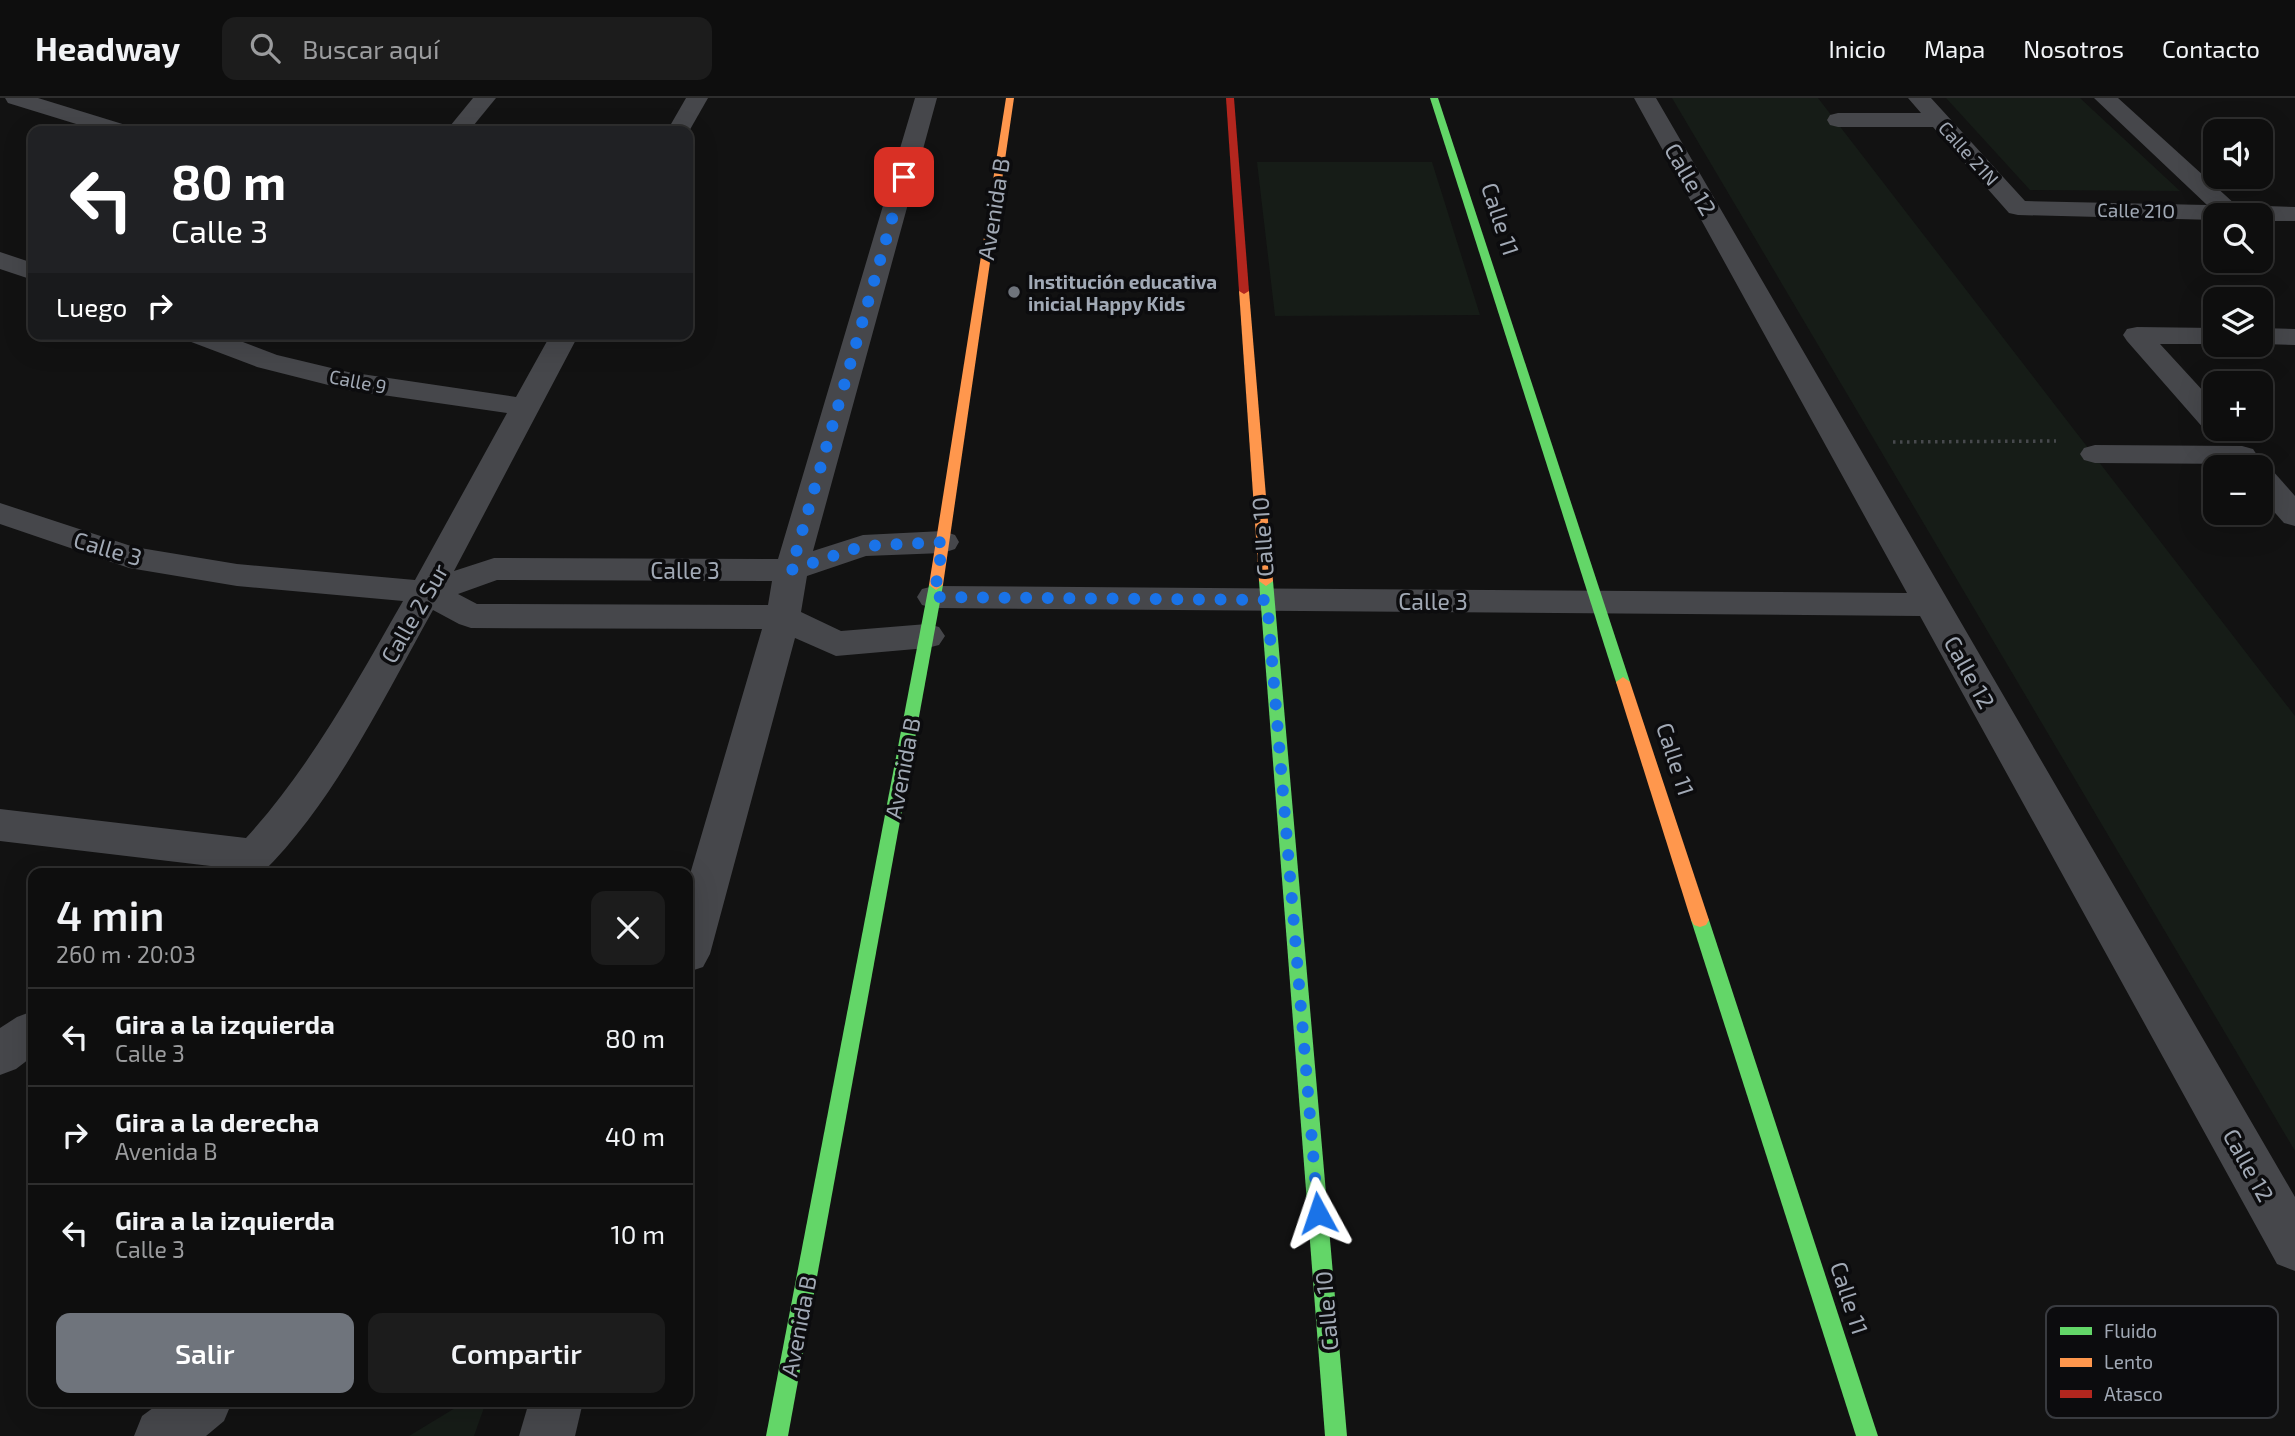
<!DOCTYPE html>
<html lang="es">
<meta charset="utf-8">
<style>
:root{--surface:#0e0e0e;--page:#1c1c1c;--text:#f1f3f6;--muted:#9b9c9e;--line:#2e2e2e;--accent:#6f747c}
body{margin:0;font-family:"Exo 2",sans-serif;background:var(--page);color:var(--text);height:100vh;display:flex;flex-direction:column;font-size:26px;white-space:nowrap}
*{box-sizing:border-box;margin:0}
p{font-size:23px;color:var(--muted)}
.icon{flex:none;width:38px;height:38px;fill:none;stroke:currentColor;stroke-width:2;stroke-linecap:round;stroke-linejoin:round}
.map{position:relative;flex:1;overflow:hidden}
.drawer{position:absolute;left:28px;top:770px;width:665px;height:539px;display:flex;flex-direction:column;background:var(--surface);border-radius:14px;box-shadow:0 7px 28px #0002,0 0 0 2px var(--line)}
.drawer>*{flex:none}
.top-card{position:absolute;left:28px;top:28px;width:665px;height:214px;border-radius:14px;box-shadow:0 7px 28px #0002,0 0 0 2px var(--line);background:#202124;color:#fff;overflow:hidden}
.fabs{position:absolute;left:2203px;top:21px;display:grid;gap:14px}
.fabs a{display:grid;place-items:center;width:70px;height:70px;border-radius:14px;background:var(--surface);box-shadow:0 7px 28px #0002,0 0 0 2px var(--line);font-size:35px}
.pin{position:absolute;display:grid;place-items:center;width:60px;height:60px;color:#fff;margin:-30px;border-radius:14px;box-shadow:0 4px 10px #0006}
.me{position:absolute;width:77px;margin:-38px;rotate:355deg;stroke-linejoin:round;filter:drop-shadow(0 0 5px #0008)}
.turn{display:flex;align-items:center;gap:24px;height:147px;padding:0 28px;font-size:32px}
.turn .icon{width:91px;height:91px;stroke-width:2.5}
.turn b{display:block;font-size:49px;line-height:60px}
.then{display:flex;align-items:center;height:66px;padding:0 28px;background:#0003;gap:14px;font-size:26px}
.round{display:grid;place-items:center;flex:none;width:74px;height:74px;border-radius:14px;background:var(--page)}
.head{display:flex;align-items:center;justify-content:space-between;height:119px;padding:0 28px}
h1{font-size:42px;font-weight:600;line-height:52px}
.cta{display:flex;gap:14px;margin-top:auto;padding:14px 28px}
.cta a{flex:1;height:80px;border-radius:14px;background:var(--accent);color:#fff;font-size:28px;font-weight:600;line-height:80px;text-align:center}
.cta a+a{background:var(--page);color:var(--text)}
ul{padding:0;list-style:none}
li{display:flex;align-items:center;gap:21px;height:98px;padding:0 28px;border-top:2px solid var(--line)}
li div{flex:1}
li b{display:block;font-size:26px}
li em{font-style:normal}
header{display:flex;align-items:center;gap:42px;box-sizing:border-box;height:98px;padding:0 35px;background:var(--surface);border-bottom:2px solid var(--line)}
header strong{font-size:33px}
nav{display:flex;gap:38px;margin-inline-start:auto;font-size:24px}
.search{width:490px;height:63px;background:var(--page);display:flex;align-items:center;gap:18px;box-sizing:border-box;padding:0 24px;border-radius:14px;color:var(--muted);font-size:26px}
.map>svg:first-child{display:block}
.green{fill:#161c17}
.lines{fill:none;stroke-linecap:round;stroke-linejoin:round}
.path{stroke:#47494d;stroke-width:3.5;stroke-dasharray:2.5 4.5;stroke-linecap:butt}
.street{fill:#46474b;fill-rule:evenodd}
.fast{fill:#63d668;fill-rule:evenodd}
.slow{fill:#ff974d;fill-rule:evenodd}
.jam{fill:#b3261e;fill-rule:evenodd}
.route{stroke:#1a73e8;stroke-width:12;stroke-dasharray:0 21.6}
.poi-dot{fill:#6f747c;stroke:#0c0c0e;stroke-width:2.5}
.labels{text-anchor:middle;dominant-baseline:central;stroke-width:7;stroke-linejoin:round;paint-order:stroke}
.far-street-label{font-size:19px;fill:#a1a9b5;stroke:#0c0c0e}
.far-poi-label{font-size:19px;font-weight:bold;fill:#a1a9b5;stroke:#0c0c0e;text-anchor:start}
.street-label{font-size:23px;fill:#a1a9b5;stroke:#0c0c0e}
.key{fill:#0c0c0e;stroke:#393b40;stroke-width:2}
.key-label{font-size:19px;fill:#a1a9b5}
</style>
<header>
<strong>Headway</strong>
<div class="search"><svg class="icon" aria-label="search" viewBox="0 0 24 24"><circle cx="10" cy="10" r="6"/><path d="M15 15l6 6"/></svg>Buscar aquí</div>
<nav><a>Inicio</a><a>Mapa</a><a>Nosotros</a><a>Contacto</a></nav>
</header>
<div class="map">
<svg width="2295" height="1338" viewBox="0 0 2295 1338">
<rect width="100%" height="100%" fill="#121212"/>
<!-- green -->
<g class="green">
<polygon points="1672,0 1818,0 2295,618 2295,1053"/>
<polygon points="1946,0 2080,0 2180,93 2030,92"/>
<polygon points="1257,64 1432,64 1480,217 1275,218"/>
<polygon points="465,1304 486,1304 474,1338 409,1338"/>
</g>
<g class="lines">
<!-- path -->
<polyline class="path" points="1893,344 2056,343"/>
<!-- street -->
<g class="street">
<polygon points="5,0 38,0 129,28 132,33 99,33 8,5"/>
<polygon points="473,0 496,0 469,33 446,33"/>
<polygon points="686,0 708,0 688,35 667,33"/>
<path d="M915,0H937L813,453L863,437L943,433L955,437L959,444L955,451L943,455L866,458L807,478L801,514L841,533L927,526L939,529L945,538L939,547L927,550L836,558L795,540L710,856L703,869L688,874V783L762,531L471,530L459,526L433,512C384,599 334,705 262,775H216L219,769L0,743V711L246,740C310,670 356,585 403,503L237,488L129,470L0,426V405L134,449L237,466L415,482L507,315L348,292L257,269L186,242L182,236H222L277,257L348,274L516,299L551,236H579L454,473L494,460L778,461ZM497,482L772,483L768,507L477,506L458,496Z"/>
<polygon points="1634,0 1656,0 2295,1099 2295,1173 2277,1166 1920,518 934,510 922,507 917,499 922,491 934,488 1907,495"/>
<polygon points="1908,0 1931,0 2025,103 2207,107 2094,0 2118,0 2236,107 2295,109 2295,123 2261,123 2261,117 2216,117 2216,122 2018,117 2009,115 1933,29 1838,29 1830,27 1827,22 1830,17 1838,15 1921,15"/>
<polygon points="0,154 33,165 33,182 0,171"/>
<polygon points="2137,229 2216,230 2216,246 2160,246 2216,307 2216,331 2227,332 2216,335 2205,332 2127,243 2123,237 2127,231"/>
<polygon points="2261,230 2295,231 2295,247 2261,246"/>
<polygon points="2095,347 2242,348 2253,351 2257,357 2253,363 2242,366 2095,365 2084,362 2080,356 2084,350"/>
<polygon points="2261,370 2272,372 2295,398 2295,428 2284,425 2261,399"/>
<polygon points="33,913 33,958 16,971 0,977 0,930 17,919"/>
<polygon points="161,1304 232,1304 224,1323 206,1338 134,1338 142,1318"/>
<polygon points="529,1304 583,1304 575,1338 519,1338"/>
</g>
<!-- fast -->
<g class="fast">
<polygon points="1430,0 1438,0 1630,584 1628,588 1618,588 1616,584"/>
<polygon points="1266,478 1273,483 1347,1338 1325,1338 1259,483"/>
<polygon points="936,482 943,487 788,1338 766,1338 929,487"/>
<polygon points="1700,815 1706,817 1709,822 1878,1338 1856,1338 1691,822 1694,817"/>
</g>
<!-- slow -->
<g class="slow">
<polygon points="1006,0 1014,0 943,487 936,492 929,487"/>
<polygon points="1244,190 1249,193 1273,483 1266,488 1259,483 1239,193"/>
<polygon points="1623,579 1630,584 1709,822 1706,827 1700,829 1694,827 1691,822 1616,584"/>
</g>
<!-- jam -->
<polygon class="jam" points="1226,0 1234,0 1249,193 1244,196 1239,193"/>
</g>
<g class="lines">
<!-- route -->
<polyline class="route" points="904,79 791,472 863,448 943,444 934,499 1267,502 1318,1115"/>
</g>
<!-- markers -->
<circle class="poi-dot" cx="1014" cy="194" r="7"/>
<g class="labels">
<!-- far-street labels -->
<g class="far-street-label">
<text transform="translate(1969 55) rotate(48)">Calle 21N</text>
<text transform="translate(2136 112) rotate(1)">Calle 21O</text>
<text transform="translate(358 283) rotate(11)">Calle 9</text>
</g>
<!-- far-poi labels -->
<g class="far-poi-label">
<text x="1028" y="183">Institución educativa<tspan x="1028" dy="22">inicial Happy Kids</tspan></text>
</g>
<!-- street labels -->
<g class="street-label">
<text transform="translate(1691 81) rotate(60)">Calle 12</text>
<text transform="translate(993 111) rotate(-81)">Avenida B</text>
<text transform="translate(1501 121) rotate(72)">Calle 11</text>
<text transform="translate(1262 439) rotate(-94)">Calle 10</text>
<text transform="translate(108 450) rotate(16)">Calle 3</text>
<text x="685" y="472">Calle 3</text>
<text x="1433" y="503">Calle 3</text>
<text transform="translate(414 515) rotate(-60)">Calle 2 Sur</text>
<text transform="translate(1970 574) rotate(61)">Calle 12</text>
<text transform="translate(1676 661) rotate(72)">Calle 11</text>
<text transform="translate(902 670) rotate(-79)">Avenida B</text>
<text transform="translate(2249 1067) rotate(61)">Calle 12</text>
<text transform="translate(1850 1200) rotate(72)">Calle 11</text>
<text transform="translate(1326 1213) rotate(-95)">Calle 10</text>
<text transform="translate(798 1228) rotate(-79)">Avenida B</text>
</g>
</g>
<!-- legend -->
<rect x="2046" y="1208" width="232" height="112" rx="10" class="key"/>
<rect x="2060" y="1229" width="32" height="8" fill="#63d668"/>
<rect x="2060" y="1260" width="32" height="9" fill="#ff974d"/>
<rect x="2060" y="1292" width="32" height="8" fill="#b3261e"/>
<g class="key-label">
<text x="2104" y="1240">Fluido</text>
<text x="2104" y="1271">Lento</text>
<text x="2104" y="1303">Atasco</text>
</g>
</svg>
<div class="fabs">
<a><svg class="icon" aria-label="sound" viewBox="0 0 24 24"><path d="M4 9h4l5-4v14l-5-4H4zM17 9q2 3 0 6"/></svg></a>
<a><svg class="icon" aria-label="search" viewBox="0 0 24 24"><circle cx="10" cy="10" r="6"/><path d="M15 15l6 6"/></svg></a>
<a><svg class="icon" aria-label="layers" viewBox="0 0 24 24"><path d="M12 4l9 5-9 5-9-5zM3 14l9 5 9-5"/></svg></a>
<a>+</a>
<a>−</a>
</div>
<div class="pin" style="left:904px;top:79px;background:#d93025"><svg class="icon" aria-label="arrive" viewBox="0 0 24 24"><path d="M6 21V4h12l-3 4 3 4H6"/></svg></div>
<svg class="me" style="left:1318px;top:1115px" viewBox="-20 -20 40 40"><path d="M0-17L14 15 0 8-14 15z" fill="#1a73e8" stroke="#fff" stroke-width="4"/></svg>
<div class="top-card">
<div class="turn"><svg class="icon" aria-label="left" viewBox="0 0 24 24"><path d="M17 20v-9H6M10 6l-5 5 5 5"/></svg><div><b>80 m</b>Calle 3</div></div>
<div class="then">Luego<svg class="icon" aria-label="right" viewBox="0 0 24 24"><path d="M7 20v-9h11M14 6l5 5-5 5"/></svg></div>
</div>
<section class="drawer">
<div class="head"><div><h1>4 min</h1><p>260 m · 20:03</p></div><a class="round"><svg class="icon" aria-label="close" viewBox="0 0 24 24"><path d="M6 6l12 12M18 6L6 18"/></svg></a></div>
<ul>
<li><svg class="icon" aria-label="left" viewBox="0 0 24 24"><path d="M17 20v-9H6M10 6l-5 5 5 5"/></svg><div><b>Gira a la izquierda</b><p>Calle 3</p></div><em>80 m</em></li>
<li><svg class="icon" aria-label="right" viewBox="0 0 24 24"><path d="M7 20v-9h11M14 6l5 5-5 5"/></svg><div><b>Gira a la derecha</b><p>Avenida B</p></div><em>40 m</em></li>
<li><svg class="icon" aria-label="left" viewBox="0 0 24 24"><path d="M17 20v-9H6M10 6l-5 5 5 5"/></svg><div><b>Gira a la izquierda</b><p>Calle 3</p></div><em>10 m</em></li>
</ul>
<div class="cta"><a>Salir</a><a>Compartir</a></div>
</section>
</div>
